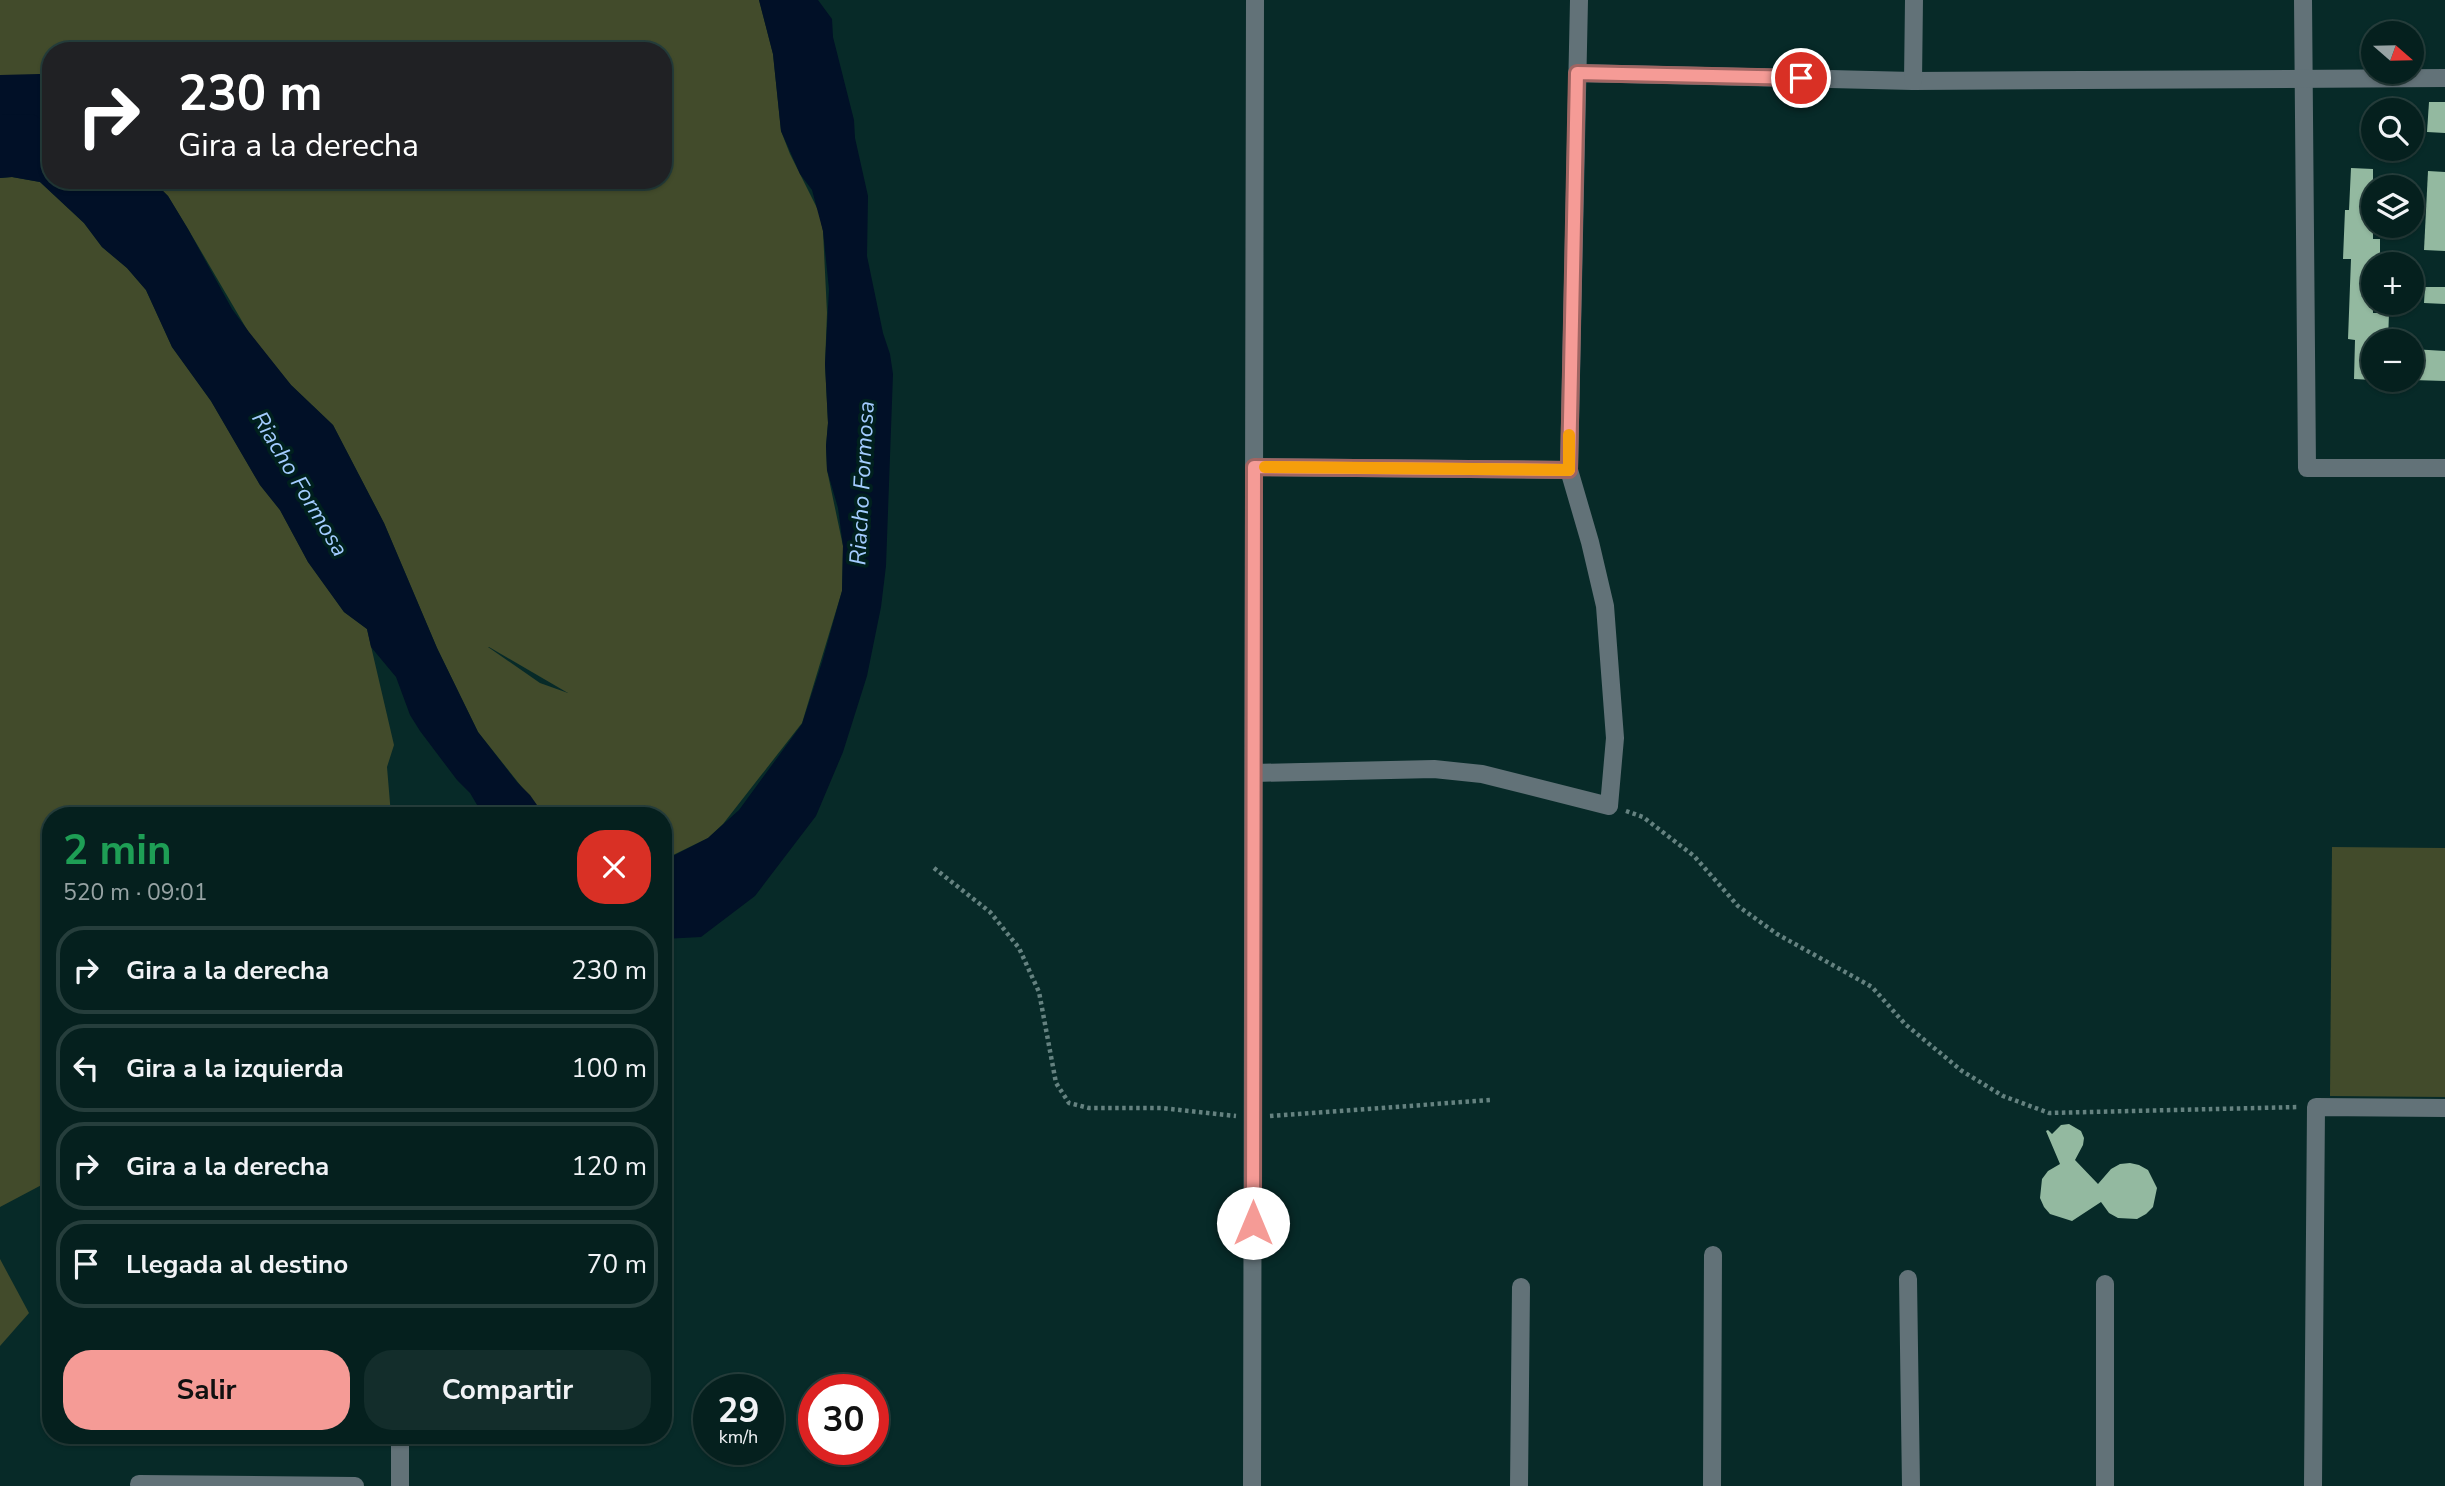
<!DOCTYPE html>
<html lang="es">
<meta charset="utf-8">
<style>
:root{--surface:#05201e;--page:#132d2b;--text:#f1f3f6;--muted:#97a3a4;--line:#263e3c;--accent:#f59b96}
body{margin:0;font-family:"Nunito Sans",sans-serif;background:var(--page);color:var(--text);height:100vh;display:flex;flex-direction:column;font-size:26px;white-space:nowrap}
*{box-sizing:border-box;margin:0}
p{font-size:23px;color:var(--muted)}
.icon{flex:none;width:38px;height:38px;fill:none;stroke:currentColor;stroke-width:2;stroke-linecap:round;stroke-linejoin:round}
.map{position:relative;flex:1;overflow:hidden}
.panel{position:absolute;left:42px;top:807px;width:630px;height:637px;display:flex;flex-direction:column;background:var(--surface);border-radius:28px;box-shadow:0 2px 5px #0004,0 0 0 2px var(--line)}
.panel>*{flex:none}
.hud{position:absolute;left:42px;top:42px;width:630px;height:147px;border-radius:28px;box-shadow:0 2px 5px #0004,0 0 0 2px var(--line);background:#202124;color:#fff;overflow:hidden}
.needle{width:46px;rotate:110deg}
.buttons{position:absolute;left:2361px;top:21px;display:grid;gap:14px}
.buttons a{display:grid;place-items:center;width:63px;height:63px;border-radius:50%;background:var(--surface);box-shadow:0 2px 5px #0004,0 0 0 2px var(--line);font-size:35px}
.speed{position:absolute;left:693px;top:1374px;display:flex;gap:14px;font-size:35px;font-weight:700;text-align:center}
.speed>*{display:grid;place-content:center;width:91px;height:91px;border-radius:50%;background:var(--surface);box-shadow:0 2px 5px #0004,0 0 0 2px var(--line);line-height:1}
.speed small{font-size:18px;font-weight:400}
.speed .limit{border:10px solid #d22;background:#fff;color:#111}
.pin{position:absolute;display:grid;place-items:center;width:60px;height:60px;color:#fff;margin:-30px;border:4px solid #fff;border-radius:50%;box-shadow:0 2px 7px #0007}
.me{position:absolute;width:77px;margin:-38px;rotate:0deg;stroke-linejoin:round;filter:drop-shadow(0 0 5px #0008)}
.turn{display:flex;align-items:center;gap:24px;height:147px;padding:0 21px;font-size:32px}
.turn .icon{width:91px;height:91px;stroke-width:2.5}
.turn b{display:block;font-size:49px;line-height:60px}
.round{display:grid;place-items:center;flex:none;width:74px;height:74px;border-radius:28px;background:var(--page)}
.head{display:flex;align-items:center;justify-content:space-between;height:119px;padding:0 21px}
h1{font-size:42px;font-weight:700;line-height:52px;color:#1e9e55}
.cta{display:flex;gap:14px;margin-top:auto;padding:14px 21px}
.cta a{flex:1;height:80px;border-radius:28px;background:var(--accent);color:#111;font-size:28px;font-weight:700;line-height:80px;text-align:center}
.cta a+a{background:var(--page);color:var(--text)}
ul{padding:0;list-style:none}
li{display:flex;align-items:center;gap:21px;height:88px;margin:0 14px 10px;padding:0 7px;border:4px solid var(--line);border-radius:28px}
li div{flex:1}
li b{display:block;font-size:26px}
li em{font-style:normal}
.map>svg:first-child{display:block}
.green{fill:#424b2b;fill-rule:evenodd}
.water{fill:#011027}
.lines{fill:none;stroke-linecap:round;stroke-linejoin:round}
.river{stroke:#011027;stroke-width:40}
.building{fill:#93b9a0}
.path{stroke:#658280;stroke-width:4.5;stroke-dasharray:3.5 3.5;stroke-linecap:butt}
.minor{stroke:#627278;stroke-width:18}
.route-casing{stroke:#9f6562;stroke-width:18}
.route{stroke:#f59b96;stroke-width:12}
.slow{stroke:#f59e0b;stroke-width:12}
.labels{text-anchor:middle;dominant-baseline:central;stroke-width:7;stroke-linejoin:round;paint-order:stroke}
.water-label{font-size:23px;font-style:italic;fill:#a3ccff;stroke:#00201e}
</style>
<div class="map">
<svg width="2445" height="1486" viewBox="0 0 2445 1486">
<rect width="100%" height="100%" fill="#072a28"/>
<!-- green -->
<g class="green">
<path d="M0,0H759L773,54L781,131L790,154L819,212L823,231L827,313L825,364L828,423L826,446L827,470L843,546L842,591L802,723L723,824L708,838L663,860V816L544,815L478,732L437,648L384,523L333,425L291,385L249,333L188,229L168,196L152,180H663V51H51V102L40,94L0,95ZM488,647H489L568,693L540,683Z"/>
<polygon points="12,177 40,182 84,223 102,247 127,268 146,290 172,347 211,401 260,485 280,510 308,562 344,612 367,629 394,745 387,767 391,815 51,816 51,1180 0,1207 0,178"/>
<polygon points="2332,847 2445,848 2445,1097 2330,1096"/>
<polygon points="0,1259 29,1313 0,1346"/>
</g>
<!-- water -->
<g class="water">
<polygon points="759,0 818,0 832,19 833,37 854,120 855,138 868,196 867,256 883,333 890,354 893,374 886,566 881,607 867,676 843,752 816,816 755,896 701,937 663,939 663,861 708,838 739,810 802,724 822,662 842,591 843,546 838,508 827,470 826,446 828,423 825,364 829,289 823,231 812,190 800,174 781,131 773,54"/>
<polygon points="0,103 51,114 51,180 152,180 168,196 188,229 232,309 249,332 291,385 333,425 384,523 437,648 478,732 517,782 530,795 544,815 483,815 470,793 457,780 420,731 410,715 396,677 371,647 367,629 344,612 308,562 280,510 260,485 211,401 172,347 146,290 127,268 102,247 84,223 40,182 12,177 0,178"/>
</g>
<g class="lines">
<!-- river -->
<polyline class="river" points="0,95 40,94 51,102"/>
</g>
<!-- building -->
<g class="building">
<polygon points="2429,102 2445,102 2445,133 2427,132"/>
<polygon points="2351,168 2373,169 2373,239 2380,239 2380,260 2373,260 2373,313 2389,313 2388,341 2373,340 2373,380 2354,379 2355,340 2348,339 2351,259 2343,259 2345,210 2349,210"/>
<polygon points="2428,171 2445,172 2445,251 2424,250"/>
<polygon points="2425,287 2445,287 2445,304 2424,303"/>
<polygon points="2412,349 2445,351 2445,381 2412,380"/>
<polygon points="2069,1124 2081,1131 2084,1138 2083,1145 2075,1160 2098,1184 2111,1169 2120,1164 2130,1163 2139,1165 2148,1170 2157,1188 2153,1207 2146,1214 2137,1219 2118,1218 2109,1213 2101,1202 2072,1221 2050,1214 2044,1207 2040,1198 2042,1179 2048,1171 2060,1164 2046,1131 2048,1130 2052,1134 2061,1125"/>
</g>
<g class="lines">
<!-- path -->
<g class="path">
<polyline points="1626,811 1643,817 1694,856 1738,906 1777,934 1872,987 1905,1024 1962,1071 2003,1096 2049,1113 2299,1107"/>
<polyline points="934,868 990,912 1019,948 1039,992 1056,1083 1069,1103 1089,1108 1161,1108 1236,1116"/>
<polyline points="1270,1116 1491,1100"/>
</g>
<!-- minor -->
<g class="minor">
<polyline points="2303,0 2307,468 2445,468"/>
<polyline points="1577,73 1913,81 2445,78"/>
<polyline points="1913,81 1914,0"/>
<polyline points="1254,467 1569,470"/>
<polyline points="1254,773 1434,769 1482,774 1609,806 1615,738 1605,606 1590,542 1569,470 1579,0"/>
<polyline points="1908,1279 1911,1486"/>
<polyline points="400,1435 400,1486"/>
<polyline points="139,1484 355,1486"/>
<polyline points="1252,1486 1255,0"/>
<polyline points="1519,1486 1521,1287"/>
<polyline points="1712,1486 1713,1255"/>
<polyline points="2105,1486 2105,1284"/>
<polyline points="2313,1486 2316,1107 2445,1108"/>
</g>
</g>
<g class="lines">
<!-- route casing -->
<g class="route-casing">
<polyline id="route" points="1253,1223 1254,467 1569,470 1577,73 1801,78"/>
</g>
<!-- route -->
<use href="#route" class="route"/>
<!-- slow -->
<polyline class="slow" points="1265,467 1569,470 1569,435"/>
</g>
<g class="labels">
<!-- water labels -->
<g class="water-label">
<text transform="translate(862 483) rotate(-87)">Riacho Formosa</text>
<text transform="translate(300 484) rotate(59)">Riacho Formosa</text>
</g>
</g>
</svg>
<div class="buttons">
<a><svg class="needle" viewBox="-14 -14 28 28"><path d="M0-13l5 13h-10z" fill="#e53935"/><path d="M0 13l5-13h-10z" fill="#97a3a4"/></svg></a>
<a><svg class="icon" aria-label="search" viewBox="0 0 24 24"><circle cx="10" cy="10" r="6"/><path d="M15 15l6 6"/></svg></a>
<a><svg class="icon" aria-label="layers" viewBox="0 0 24 24"><path d="M12 4l9 5-9 5-9-5zM3 14l9 5 9-5"/></svg></a>
<a>+</a>
<a>−</a>
</div>
<div class="speed"><div>29<small>km/h</small></div><div class="limit">30</div></div>
<div class="pin" style="left:1801px;top:78px;background:#d93025"><svg class="icon" aria-label="arrive" viewBox="0 0 24 24"><path d="M6 21V4h12l-3 4 3 4H6"/></svg></div>
<svg class="me" style="left:1253px;top:1223px" viewBox="-20 -20 40 40"><circle r="19" fill="#fff"/><path d="M0-13L10 11 0 6-10 11z" fill="#f59b96"/></svg>
<div class="hud">
<div class="turn"><svg class="icon" aria-label="right" viewBox="0 0 24 24"><path d="M7 20v-9h11M14 6l5 5-5 5"/></svg><div><b>230 m</b>Gira a la derecha</div></div>
</div>
<section class="panel">
<div class="head"><div><h1>2 min</h1><p>520 m · 09:01</p></div><a class="round" style="background:#d93025;color:#fff"><svg class="icon" aria-label="close" viewBox="0 0 24 24"><path d="M6 6l12 12M18 6L6 18"/></svg></a></div>
<ul>
<li><svg class="icon" aria-label="right" viewBox="0 0 24 24"><path d="M7 20v-9h11M14 6l5 5-5 5"/></svg><div><b>Gira a la derecha</b></div><em>230 m</em></li>
<li><svg class="icon" aria-label="left" viewBox="0 0 24 24"><path d="M17 20v-9H6M10 6l-5 5 5 5"/></svg><div><b>Gira a la izquierda</b></div><em>100 m</em></li>
<li><svg class="icon" aria-label="right" viewBox="0 0 24 24"><path d="M7 20v-9h11M14 6l5 5-5 5"/></svg><div><b>Gira a la derecha</b></div><em>120 m</em></li>
<li><svg class="icon" aria-label="arrive" viewBox="0 0 24 24"><path d="M6 21V4h12l-3 4 3 4H6"/></svg><div><b>Llegada al destino</b></div><em>70 m</em></li>
</ul>
<div class="cta"><a>Salir</a><a>Compartir</a></div>
</section>
</div>
